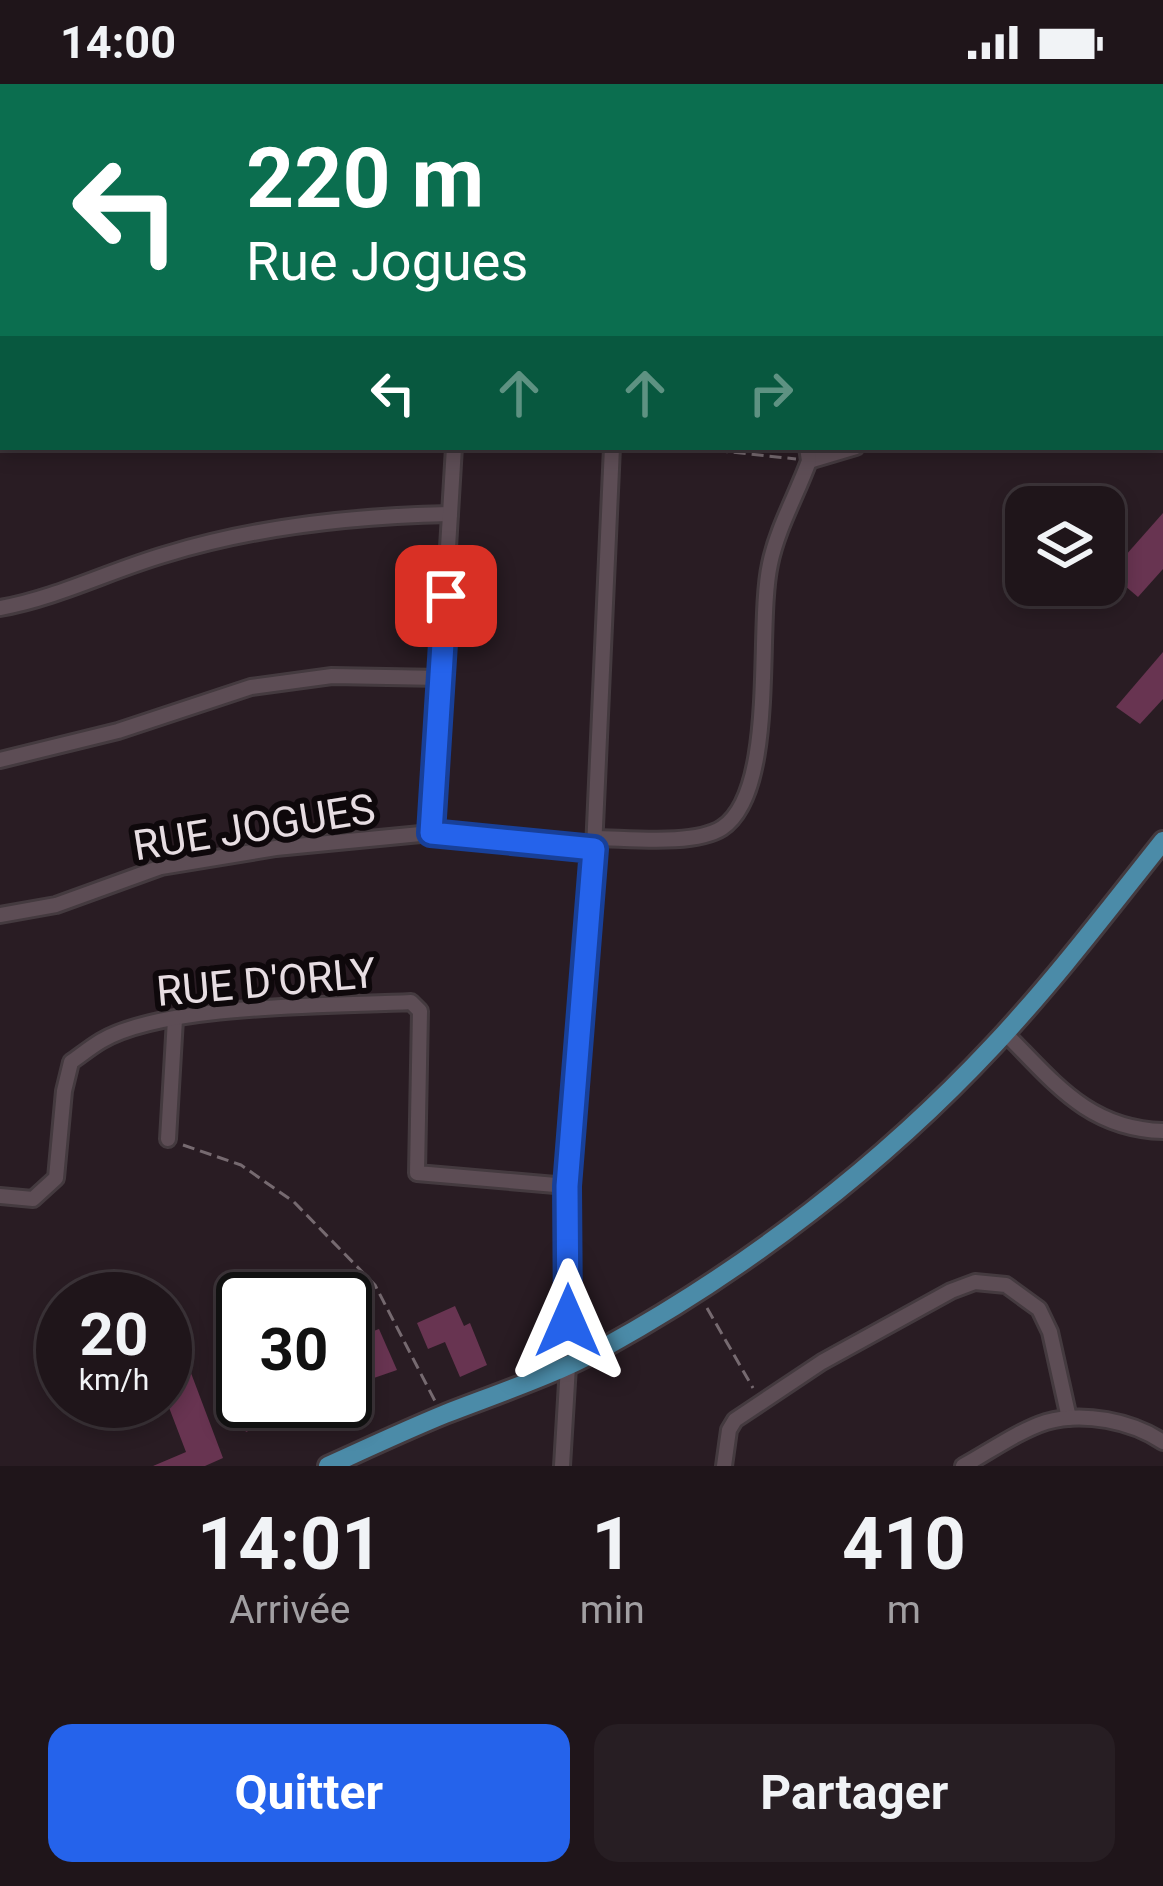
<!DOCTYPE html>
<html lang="fr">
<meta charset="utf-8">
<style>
:root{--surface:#1f151a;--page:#271e23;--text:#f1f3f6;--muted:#a19fa2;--line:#3c3439;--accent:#2563eb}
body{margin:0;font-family:Roboto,sans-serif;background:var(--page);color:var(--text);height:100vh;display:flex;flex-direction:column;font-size:45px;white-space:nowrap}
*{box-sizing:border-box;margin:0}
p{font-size:39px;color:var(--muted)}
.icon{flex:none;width:66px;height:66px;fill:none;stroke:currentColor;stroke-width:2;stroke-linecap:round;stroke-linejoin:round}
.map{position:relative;height:1382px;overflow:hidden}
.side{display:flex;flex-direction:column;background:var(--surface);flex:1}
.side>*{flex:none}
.guide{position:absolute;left:0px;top:0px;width:1164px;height:366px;box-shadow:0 6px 18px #0003,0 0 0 3px var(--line);background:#0b6e4f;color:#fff;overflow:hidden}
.buttons{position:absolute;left:1005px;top:402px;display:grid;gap:24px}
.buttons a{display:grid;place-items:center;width:120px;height:120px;border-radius:24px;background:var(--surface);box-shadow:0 6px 18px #0003,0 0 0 3px var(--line);font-size:60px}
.speed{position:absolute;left:36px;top:1188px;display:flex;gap:24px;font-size:60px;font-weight:700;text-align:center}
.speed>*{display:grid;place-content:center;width:156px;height:156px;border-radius:50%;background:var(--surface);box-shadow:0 6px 18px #0003,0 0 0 3px var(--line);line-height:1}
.speed small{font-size:30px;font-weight:400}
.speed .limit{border:6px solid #111;border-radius:18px;background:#fff;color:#111}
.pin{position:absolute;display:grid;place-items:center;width:102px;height:102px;color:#fff;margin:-51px;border-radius:24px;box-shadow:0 6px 18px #0006}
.me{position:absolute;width:132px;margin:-66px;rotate:0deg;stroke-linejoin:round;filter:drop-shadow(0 0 9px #0008)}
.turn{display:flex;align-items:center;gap:42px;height:252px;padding:0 48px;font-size:54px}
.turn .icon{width:156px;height:156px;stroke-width:2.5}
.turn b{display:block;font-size:84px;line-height:102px}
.lanes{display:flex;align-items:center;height:114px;padding:0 48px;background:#0003;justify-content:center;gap:60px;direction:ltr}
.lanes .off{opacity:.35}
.eta{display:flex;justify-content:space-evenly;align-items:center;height:204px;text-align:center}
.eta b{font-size:72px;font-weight:700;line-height:84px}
.action{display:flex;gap:24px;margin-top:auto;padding:24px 48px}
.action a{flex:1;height:138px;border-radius:24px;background:var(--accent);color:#fff;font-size:48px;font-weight:700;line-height:138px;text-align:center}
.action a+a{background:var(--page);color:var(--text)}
.status{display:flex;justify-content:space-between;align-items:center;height:84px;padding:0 60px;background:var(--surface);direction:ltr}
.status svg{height:33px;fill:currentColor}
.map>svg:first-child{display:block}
.green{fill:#4d273c}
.building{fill:#683451}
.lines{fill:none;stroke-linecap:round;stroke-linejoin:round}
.minor-casing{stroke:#443a3f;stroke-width:20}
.major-casing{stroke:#443a3f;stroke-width:24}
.path{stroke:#766a70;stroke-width:3;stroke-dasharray:12 6;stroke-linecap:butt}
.minor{stroke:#5d4d55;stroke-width:14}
.major{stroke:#4b8ba8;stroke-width:18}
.route-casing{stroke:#184099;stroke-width:30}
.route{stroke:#2563eb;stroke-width:21}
.labels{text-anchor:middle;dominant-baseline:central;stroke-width:12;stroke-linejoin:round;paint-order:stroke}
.street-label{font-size:42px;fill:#e7dde2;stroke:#0e080b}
</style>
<div class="status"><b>14:00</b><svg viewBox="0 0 49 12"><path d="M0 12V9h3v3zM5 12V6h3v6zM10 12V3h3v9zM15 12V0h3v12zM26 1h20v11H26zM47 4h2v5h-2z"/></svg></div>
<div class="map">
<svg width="1163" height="1382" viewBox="0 0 1163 1382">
<rect width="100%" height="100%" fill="#291c23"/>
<!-- green -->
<polygon class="green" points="0,0 209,0 3,3 0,135"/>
<!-- building -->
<g class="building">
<polygon points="1163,429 1163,485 1138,513 1110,489"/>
<polygon points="1163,568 1163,615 1140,640 1116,623"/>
<polygon points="455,1222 464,1242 470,1239 487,1281 460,1293 445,1258 428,1265 417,1239"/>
<polygon points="379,1245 397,1286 371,1295 352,1255"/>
<polygon points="191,1289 223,1374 205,1382 153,1382 186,1368 165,1313 165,1299"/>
<polygon points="243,1309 243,1317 268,1317 275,1335 246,1348 231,1314"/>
</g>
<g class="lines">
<!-- minor casing -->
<g class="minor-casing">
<g id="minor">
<polyline points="913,0 914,3"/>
<polyline points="66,3 69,0"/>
<polyline points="635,3 636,0"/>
<polyline points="0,174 3,173"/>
<polyline points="0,358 3,358"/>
<polyline points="809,377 856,363"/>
<path d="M0,524C57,514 111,486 167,470C258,442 355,432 450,430"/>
<polyline points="0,676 118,647 251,603 332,592 442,594"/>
<polyline points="431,749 454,363"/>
<path d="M594,754C627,754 694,762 722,744C778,707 756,544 770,480C777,445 797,410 809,377L807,363"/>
<polyline points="0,831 56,821 161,783 276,764 431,749 594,765"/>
<path d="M1005,949C1054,998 1088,1045 1163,1047"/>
<polyline points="168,1055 175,935"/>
<path d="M0,1112L33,1115L56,1094L64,1007L71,978C81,971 91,963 101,957C166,919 334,922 411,918L420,927L417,1089L567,1102"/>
<polyline points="562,1382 568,1282 567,1102 594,765 612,363"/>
<polyline points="724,1382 729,1346 735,1336 822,1278 951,1207 975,1198 1006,1201 1039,1225 1050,1248 1069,1334"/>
<path d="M963,1382C989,1368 1018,1347 1046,1338C1083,1327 1132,1337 1163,1358"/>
</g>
</g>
<!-- major casing -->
<g class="major-casing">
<path id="major" d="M328,1382C367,1364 406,1346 445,1330C499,1309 554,1291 605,1263C748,1184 882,1081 994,961C1054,897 1108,826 1163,757"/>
</g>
<!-- path -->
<g class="path">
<polyline points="626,366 693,364 796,375"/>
<polyline points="183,1061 241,1081 294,1118 375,1201 436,1319"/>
<polyline points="707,1224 753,1304"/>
</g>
<!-- minor -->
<use href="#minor" class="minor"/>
<!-- major -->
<use href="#major" class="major"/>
</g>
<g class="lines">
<!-- route casing -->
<g class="route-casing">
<polyline id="route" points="446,512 431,749 594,765 567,1102 568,1237"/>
</g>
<!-- route -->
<use href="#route" class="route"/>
</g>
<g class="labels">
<!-- street labels -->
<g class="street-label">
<text transform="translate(254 743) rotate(-9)">RUE JOGUES</text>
<text transform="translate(266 898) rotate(-5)">RUE D'ORLY</text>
</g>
</g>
</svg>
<div class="buttons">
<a><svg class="icon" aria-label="layers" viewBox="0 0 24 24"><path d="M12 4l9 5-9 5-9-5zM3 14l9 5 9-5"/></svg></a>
</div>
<div class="speed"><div>20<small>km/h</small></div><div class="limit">30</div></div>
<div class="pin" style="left:446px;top:512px;background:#d93025"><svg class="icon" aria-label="arrive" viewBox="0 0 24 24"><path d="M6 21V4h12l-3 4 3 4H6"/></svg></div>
<svg class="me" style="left:568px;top:1237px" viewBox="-20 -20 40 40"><path d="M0-17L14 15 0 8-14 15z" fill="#2563eb" stroke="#fff" stroke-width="4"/></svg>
<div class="guide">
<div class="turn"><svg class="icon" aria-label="left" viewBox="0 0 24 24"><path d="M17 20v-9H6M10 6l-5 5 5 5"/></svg><div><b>220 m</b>Rue Jogues</div></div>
<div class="lanes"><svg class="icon" aria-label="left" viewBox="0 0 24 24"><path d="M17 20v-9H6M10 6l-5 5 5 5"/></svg><svg class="icon off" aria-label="ahead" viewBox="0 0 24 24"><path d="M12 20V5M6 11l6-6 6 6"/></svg><svg class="icon off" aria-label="ahead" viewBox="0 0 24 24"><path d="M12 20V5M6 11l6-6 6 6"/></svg><svg class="icon off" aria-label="right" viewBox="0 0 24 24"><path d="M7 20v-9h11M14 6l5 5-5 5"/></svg></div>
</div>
</div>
<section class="side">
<div class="eta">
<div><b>14:01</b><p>Arrivée</p></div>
<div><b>1</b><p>min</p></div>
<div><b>410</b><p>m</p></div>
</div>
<div class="action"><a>Quitter</a><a>Partager</a></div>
</section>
